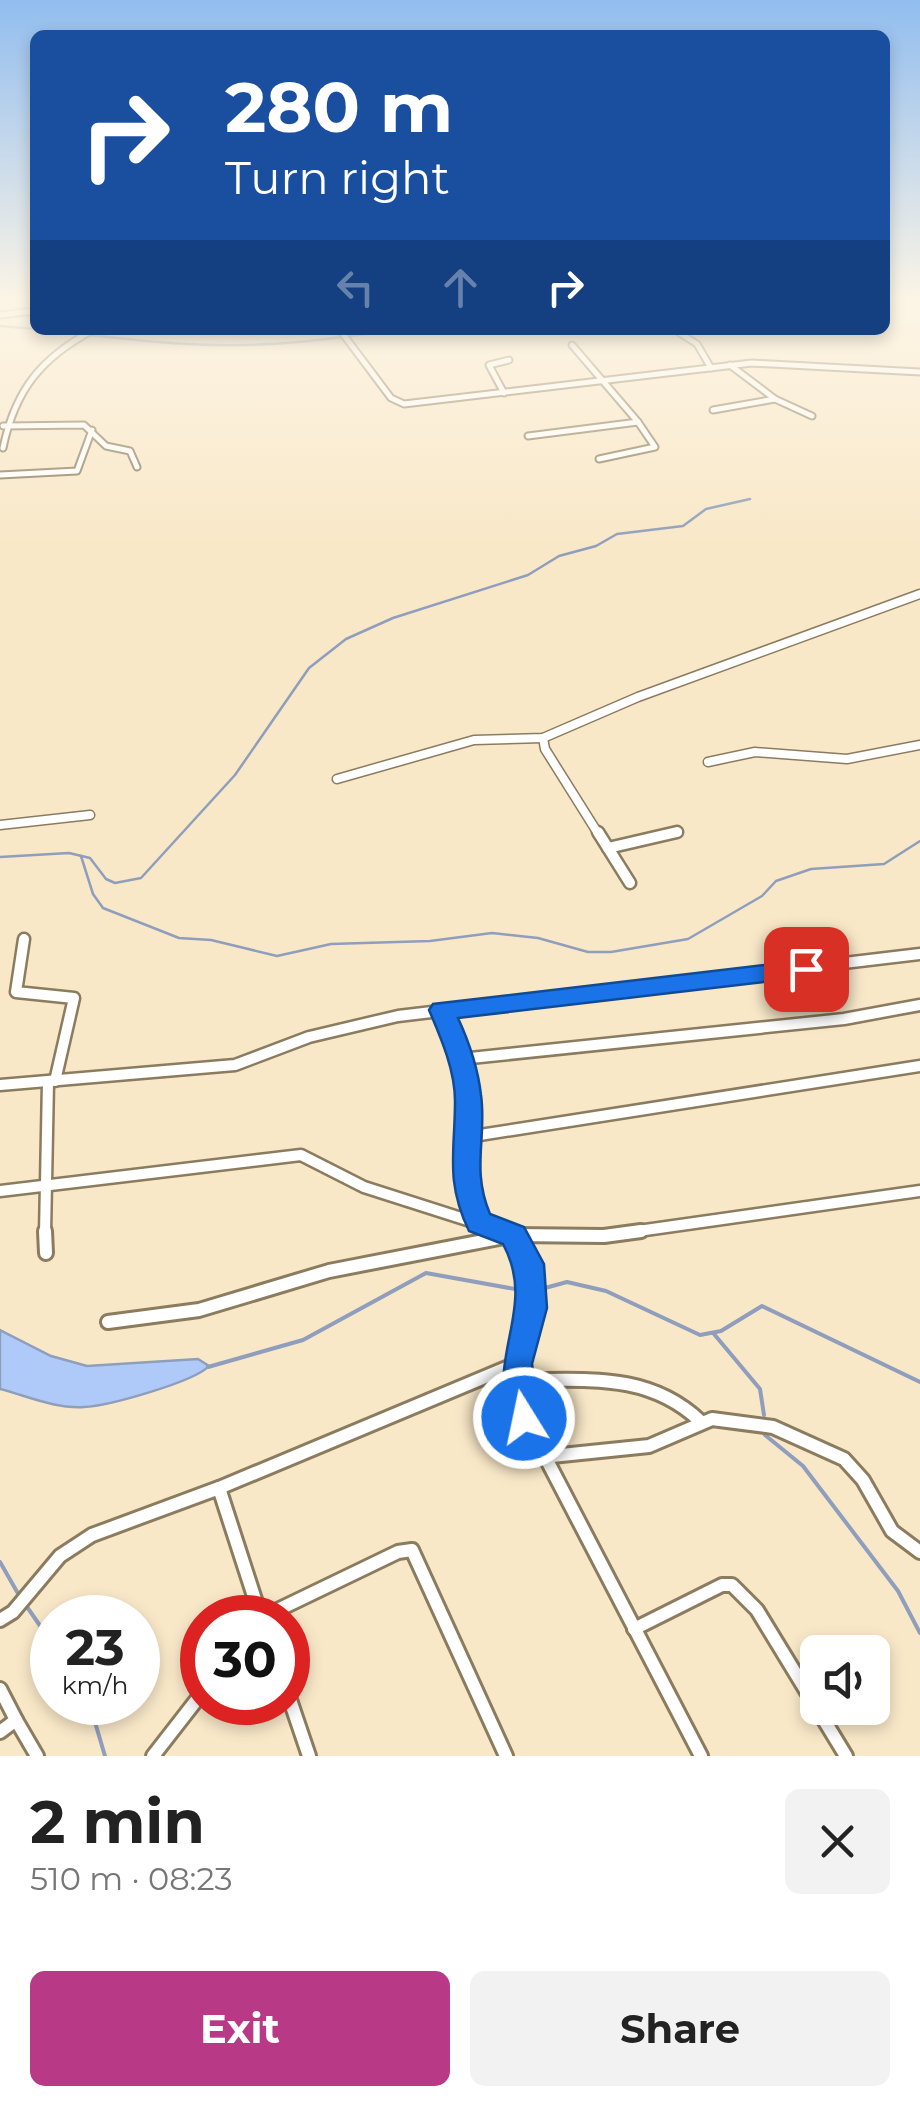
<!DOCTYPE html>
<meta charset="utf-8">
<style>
:root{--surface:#fff;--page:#f2f2f2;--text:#222;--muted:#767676;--accent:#b83986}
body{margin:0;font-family:Montserrat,sans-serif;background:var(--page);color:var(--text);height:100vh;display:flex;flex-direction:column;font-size:38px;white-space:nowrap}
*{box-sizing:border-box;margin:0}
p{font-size:32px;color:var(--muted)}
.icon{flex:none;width:55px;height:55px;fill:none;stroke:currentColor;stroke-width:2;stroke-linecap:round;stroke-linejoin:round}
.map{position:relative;height:1756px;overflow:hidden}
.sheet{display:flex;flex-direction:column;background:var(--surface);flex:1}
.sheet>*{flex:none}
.top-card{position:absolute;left:30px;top:30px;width:860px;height:305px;border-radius:15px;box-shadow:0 5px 15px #0003;background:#1a4fa0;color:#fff;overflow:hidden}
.fabs{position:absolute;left:800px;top:1635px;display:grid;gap:20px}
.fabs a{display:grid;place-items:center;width:90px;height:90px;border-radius:15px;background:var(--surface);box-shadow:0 5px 15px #0003;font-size:50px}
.speed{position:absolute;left:30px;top:1595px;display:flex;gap:20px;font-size:50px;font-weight:700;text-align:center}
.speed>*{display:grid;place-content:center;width:130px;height:130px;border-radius:50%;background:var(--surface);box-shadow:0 5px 15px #0003;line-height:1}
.speed small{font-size:25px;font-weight:400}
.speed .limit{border:15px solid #d22;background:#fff;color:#111}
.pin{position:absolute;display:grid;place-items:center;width:85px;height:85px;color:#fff;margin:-42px;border-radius:20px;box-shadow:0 5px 15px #0006}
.me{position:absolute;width:110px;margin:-55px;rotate:350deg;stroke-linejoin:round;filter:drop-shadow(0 0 8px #0008)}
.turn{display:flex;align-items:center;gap:35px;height:210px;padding:0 30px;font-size:45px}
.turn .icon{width:130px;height:130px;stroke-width:2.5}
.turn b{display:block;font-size:70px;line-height:85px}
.lanes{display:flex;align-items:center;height:95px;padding:0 30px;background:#0003;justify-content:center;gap:50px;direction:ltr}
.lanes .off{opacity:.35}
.round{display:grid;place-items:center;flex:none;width:105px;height:105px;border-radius:15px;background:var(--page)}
.overview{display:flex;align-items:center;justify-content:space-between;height:170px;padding:0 30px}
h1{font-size:60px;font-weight:700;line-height:75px}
.primary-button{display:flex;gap:20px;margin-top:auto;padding:20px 30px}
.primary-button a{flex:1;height:115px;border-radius:15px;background:var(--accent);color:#fff;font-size:40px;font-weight:700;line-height:115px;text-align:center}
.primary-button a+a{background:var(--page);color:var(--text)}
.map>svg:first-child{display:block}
.water{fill:#afcaf9;stroke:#8e9ebc;stroke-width:2.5}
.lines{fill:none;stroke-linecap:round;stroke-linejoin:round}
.stream-far1{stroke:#8e9ebc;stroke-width:2.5}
.stream{stroke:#8e9ebc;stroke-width:4}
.street-far3-casing{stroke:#8b7c5f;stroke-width:9}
.street-far2-casing{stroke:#8b7c5f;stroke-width:11}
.street-far1-casing{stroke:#8b7c5f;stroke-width:15}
.street-casing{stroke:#8b7c5f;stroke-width:18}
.street-far3{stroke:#fff;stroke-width:5}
.street-far2{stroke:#fff;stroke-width:8}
.street-far1{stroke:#fff;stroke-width:10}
.street{stroke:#fff;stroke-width:12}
.route{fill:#1a73e8;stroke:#114b97;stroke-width:2.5}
</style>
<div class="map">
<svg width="920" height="1756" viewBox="0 0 920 1756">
<rect width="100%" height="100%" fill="#f9e8c8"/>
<!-- water -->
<path class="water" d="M0,1330L51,1356L87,1366L198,1359L209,1366C194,1382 108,1406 84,1407C56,1409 27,1396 0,1389Z"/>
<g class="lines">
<!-- stream-far1 -->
<g class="stream-far1">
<polyline points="0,326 49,330"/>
<polyline points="61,330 83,333"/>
<path d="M90,335C182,346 250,350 342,337"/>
<polyline points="349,336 407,330"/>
<polyline points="81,856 93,894 103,908 179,938 211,940 277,956 331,944 430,941 492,933 538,938 588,952 611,952 688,939 762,896 776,881 811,869 884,864 920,841"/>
<polyline points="0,857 69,853 90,858 106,879 115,883 141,878 235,775 309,668 346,639 393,618 528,575 559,556 596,546 617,534 683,526 706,509 750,499"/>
</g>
<!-- stream -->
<g class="stream">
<polyline points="534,1291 567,1282 606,1291 700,1335 721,1331 762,1306 920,1382"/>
<polyline points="714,1334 760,1389 764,1415"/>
<polyline points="208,1367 303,1340 426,1273 526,1291"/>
<polyline points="765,1435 803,1466 898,1591 920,1633"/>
<polyline points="0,1562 20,1597"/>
<polyline points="25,1604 52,1643"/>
<polyline points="89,1702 105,1756"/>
</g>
<!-- street-far3 casing -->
<g class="street-far3-casing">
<g id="street-far3">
<polyline points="0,315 35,311"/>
<polyline points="340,330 391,398 404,404 752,363 920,372"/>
<polyline points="675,330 697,344 711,368"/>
<polyline points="730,365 775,399 812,416"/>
<polyline points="504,393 489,365 509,360"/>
<polyline points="713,410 775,399"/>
<polyline points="3,426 84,425 106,446 130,451 137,467"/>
<polyline points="528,436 638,422 572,345"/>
<path d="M3,448C15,390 41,358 93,330"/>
<polyline points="599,459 655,447 638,422"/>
<polyline points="0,475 77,471 92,430"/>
</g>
</g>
<!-- street-far2 casing -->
<g class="street-far2-casing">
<g id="street-far2">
<polyline points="543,738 545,749 599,835"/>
<polyline points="708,762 755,752 847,759 920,745"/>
<polyline points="337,779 474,740 543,738 638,697 920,594"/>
<polyline points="0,825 90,815"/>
<polyline points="666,835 678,832"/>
</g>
</g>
<!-- street-far1 casing -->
<g class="street-far1-casing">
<g id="street-far1">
<polyline points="598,832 630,883"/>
<polyline points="608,848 677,832"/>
<polyline points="24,939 16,992 74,998 55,1081"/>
<polyline points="442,1011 467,1089 467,1180 479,1222"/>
<polyline points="461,1059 844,1019 920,1005"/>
<polyline points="0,1085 235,1065 309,1037 398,1016 920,954"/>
<polyline points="467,1137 920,1066"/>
<polyline points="0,1191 301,1155 364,1187 508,1233"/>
<polyline points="45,1233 48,1082"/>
<polyline points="624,1233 920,1191"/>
</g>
</g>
<!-- street casing -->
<g class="street-casing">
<g id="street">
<polyline points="45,1231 46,1253"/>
<polyline points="501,1231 514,1235 529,1264 532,1308 516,1364 525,1418 701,1756"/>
<polyline points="108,1322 199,1310 329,1271 514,1235 604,1236 641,1231"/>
<path d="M516,1380C584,1381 647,1371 700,1421"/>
<polyline points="542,1457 649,1446 712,1419 773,1427 844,1459 863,1480 892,1531 920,1552"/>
<polyline points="219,1488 261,1618"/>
<polyline points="261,1618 398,1552 412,1550 506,1756"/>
<polyline points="0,1620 13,1612 60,1556 92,1535 219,1488 516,1364"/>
<polyline points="634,1629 722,1585 732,1585 757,1610 846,1756"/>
<polyline points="0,1689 16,1720 0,1732"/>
<polyline points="288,1694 309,1756"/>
<polyline points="16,1720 37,1756"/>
<polyline points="153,1756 202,1693"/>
</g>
</g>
<!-- street-far3 -->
<use href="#street-far3" class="street-far3"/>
<!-- street-far2 -->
<use href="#street-far2" class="street-far2"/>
<!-- street-far1 -->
<use href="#street-far1" class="street-far1"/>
<!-- street -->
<use href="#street" class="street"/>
</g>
<!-- sky -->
<linearGradient id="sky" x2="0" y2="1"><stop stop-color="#91bdef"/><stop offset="0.55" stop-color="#fcf5e6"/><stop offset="1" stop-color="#fcf5e6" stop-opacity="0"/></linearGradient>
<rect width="920" height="546" fill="url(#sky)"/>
<!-- route -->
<path class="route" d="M806,960L818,969L806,977L458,1018C469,1042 478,1068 481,1095C487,1138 471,1169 490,1214L524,1227L544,1264L547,1308L532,1364L541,1418L536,1429L524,1433L513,1429C482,1357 539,1311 503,1244L469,1231C445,1181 455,1152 455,1101C455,1070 441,1038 429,1010L433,1004Z"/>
</svg>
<div class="fabs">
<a><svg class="icon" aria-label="sound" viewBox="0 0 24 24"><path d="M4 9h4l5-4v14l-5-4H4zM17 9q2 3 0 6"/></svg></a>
</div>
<div class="speed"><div>23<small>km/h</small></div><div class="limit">30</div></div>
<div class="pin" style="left:806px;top:969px;background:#d93025"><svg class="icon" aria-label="arrive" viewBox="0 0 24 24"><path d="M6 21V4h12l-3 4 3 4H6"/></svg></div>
<svg class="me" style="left:524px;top:1418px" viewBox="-20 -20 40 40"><circle r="17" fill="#1a73e8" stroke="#fff" stroke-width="3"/><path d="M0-11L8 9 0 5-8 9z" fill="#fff"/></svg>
<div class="top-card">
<div class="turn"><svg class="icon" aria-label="right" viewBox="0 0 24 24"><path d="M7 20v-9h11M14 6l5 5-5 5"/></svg><div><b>280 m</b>Turn right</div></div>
<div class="lanes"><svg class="icon off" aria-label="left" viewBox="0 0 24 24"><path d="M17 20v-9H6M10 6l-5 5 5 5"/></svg><svg class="icon off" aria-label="ahead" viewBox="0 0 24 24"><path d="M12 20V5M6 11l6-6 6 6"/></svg><svg class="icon" aria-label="right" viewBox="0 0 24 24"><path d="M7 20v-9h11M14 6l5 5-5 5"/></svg></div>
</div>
</div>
<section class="sheet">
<div class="overview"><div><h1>2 min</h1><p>510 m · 08:23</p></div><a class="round"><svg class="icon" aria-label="close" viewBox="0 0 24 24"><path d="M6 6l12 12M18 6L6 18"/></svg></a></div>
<div class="primary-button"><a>Exit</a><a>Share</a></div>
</section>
